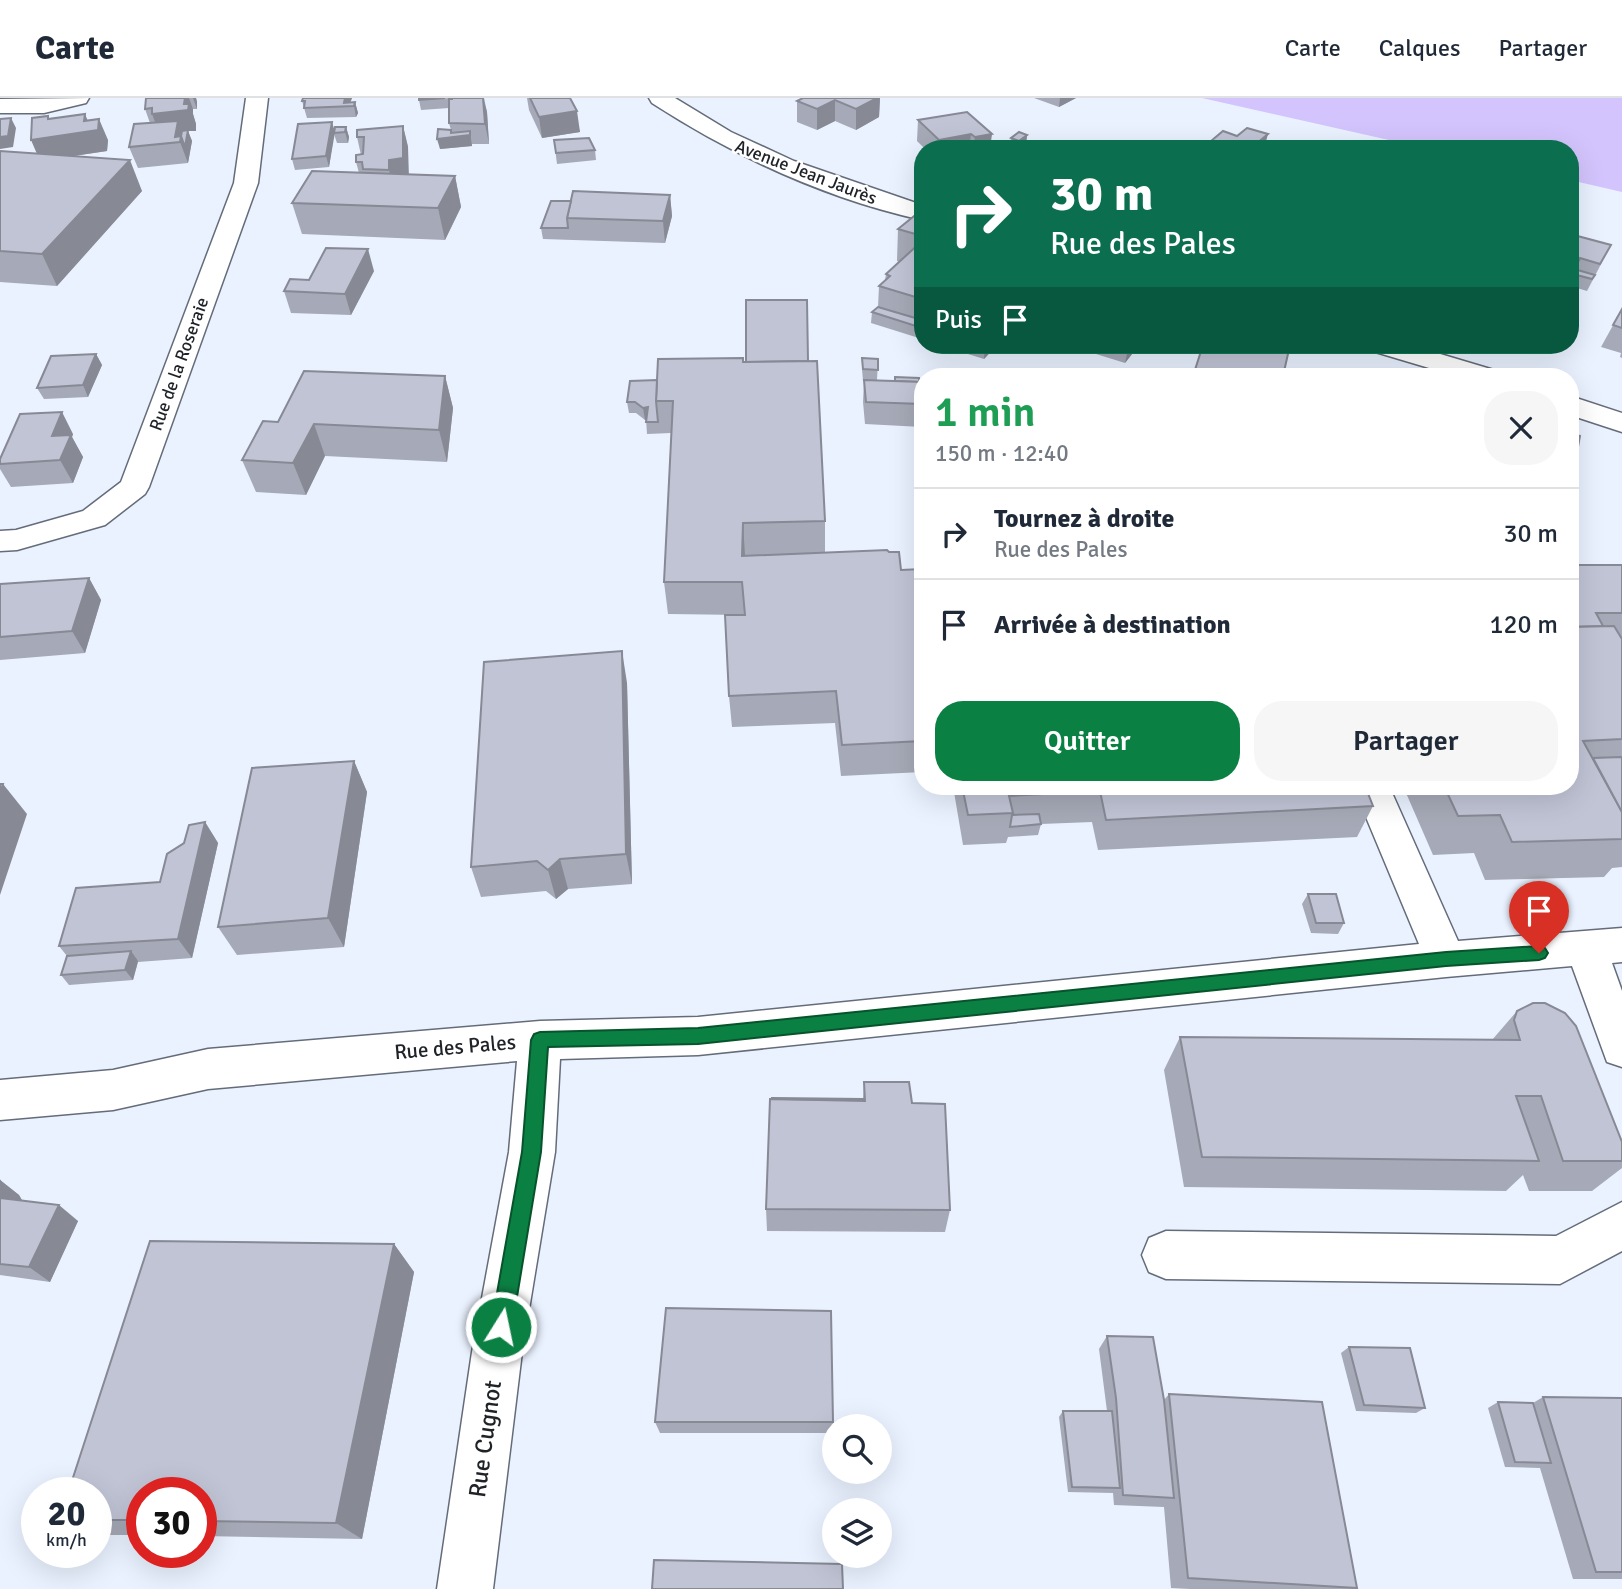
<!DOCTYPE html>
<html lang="fr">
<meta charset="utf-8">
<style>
:root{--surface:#fff;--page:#f6f6f7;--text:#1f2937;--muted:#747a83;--line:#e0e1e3;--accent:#0b8043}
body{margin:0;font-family:Signika,sans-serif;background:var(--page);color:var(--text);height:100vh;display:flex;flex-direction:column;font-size:26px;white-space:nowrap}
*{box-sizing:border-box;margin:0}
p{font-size:23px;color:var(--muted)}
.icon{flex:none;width:38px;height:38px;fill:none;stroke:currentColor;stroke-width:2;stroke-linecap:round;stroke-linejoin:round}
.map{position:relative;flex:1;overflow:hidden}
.panel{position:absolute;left:914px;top:270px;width:665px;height:427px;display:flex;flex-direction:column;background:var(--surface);border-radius:28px;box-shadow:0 7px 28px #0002}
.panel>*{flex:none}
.guide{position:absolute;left:914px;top:42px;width:665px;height:214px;border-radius:28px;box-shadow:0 7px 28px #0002;background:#0b6e4f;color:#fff;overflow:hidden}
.buttons{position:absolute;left:822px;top:1316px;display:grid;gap:14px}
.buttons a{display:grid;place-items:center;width:70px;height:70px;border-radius:50%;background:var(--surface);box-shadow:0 7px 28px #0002;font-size:35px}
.speed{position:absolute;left:21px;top:1379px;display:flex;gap:14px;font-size:35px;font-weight:700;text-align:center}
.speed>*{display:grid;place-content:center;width:91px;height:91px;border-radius:50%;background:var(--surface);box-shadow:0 7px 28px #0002;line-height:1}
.speed small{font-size:18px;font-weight:400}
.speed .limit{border:10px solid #d22;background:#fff;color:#111}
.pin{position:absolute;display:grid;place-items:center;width:60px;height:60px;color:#fff;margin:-72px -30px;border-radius:50% 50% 50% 0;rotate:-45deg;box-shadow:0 0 7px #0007}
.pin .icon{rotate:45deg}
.me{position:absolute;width:77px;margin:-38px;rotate:10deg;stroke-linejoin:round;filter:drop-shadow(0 0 5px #0008)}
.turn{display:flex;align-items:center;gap:24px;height:147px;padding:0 21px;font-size:32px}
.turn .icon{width:91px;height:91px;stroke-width:2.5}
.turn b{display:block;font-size:49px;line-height:60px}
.then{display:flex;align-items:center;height:66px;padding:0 21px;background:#0003;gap:14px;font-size:26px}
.round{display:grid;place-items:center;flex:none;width:74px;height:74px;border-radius:28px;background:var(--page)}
.head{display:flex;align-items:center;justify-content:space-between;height:119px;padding:0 21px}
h1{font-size:42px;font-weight:600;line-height:52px;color:#1e9e55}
.button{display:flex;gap:14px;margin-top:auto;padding:14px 21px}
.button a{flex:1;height:80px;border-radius:28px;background:var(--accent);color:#fff;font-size:28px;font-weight:600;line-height:80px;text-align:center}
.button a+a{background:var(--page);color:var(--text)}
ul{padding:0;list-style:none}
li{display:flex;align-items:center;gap:21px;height:91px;padding:0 21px;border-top:2px solid var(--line)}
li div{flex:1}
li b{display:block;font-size:26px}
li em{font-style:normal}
header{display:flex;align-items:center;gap:42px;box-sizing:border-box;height:98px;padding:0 35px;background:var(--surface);border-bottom:2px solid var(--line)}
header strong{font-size:33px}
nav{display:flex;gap:38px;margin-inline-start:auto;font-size:24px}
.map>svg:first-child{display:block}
.green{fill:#d4c4fd}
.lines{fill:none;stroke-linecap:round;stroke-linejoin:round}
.minor-casing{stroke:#646c7a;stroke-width:3}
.major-casing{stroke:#646c7a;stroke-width:3}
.minor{fill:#fff;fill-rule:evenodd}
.major{fill:#fff;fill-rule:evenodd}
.wall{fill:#a6a9b7}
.shaded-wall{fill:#878995}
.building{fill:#c1c4d5;stroke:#878995;stroke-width:2}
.route{fill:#0b8043;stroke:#07532c;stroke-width:2}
.labels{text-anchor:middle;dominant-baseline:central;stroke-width:5;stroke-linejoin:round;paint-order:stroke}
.far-street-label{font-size:18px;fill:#1f2328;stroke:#fff}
.street-label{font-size:21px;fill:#1f2328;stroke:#fff}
.near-street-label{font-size:24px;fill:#1f2328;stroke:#fff}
</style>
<header>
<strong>Carte</strong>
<nav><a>Carte</a><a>Calques</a><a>Partager</a></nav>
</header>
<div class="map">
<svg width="1622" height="1491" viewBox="0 0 1622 1491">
<rect width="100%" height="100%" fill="#eaf2ff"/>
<!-- green -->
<polygon class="green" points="1202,0 1622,0 1622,94 1570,82 1570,51 1429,51"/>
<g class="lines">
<!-- minor casing -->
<g class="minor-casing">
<g id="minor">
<polygon points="89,0 86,5 44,15 0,15 0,1"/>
<polygon points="246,0 268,0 258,85 149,389 145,396 105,427 17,452 0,453 0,433 16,432 83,413 121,384 234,85"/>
<polygon points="1353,688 1389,688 1458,843 1622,830 1622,864 1612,865 1622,893 1622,969 1607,964 1572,868 1446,879 698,957 560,961 555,1054 522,1254 493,1491 437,1491 472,1254 509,1054 517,963 208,991 113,1012 0,1022 0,982 113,972 208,951 540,923 698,919 1419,846"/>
<polygon points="1622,1104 1622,1153 1560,1186 1166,1181 1149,1174 1142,1157 1149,1140 1166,1133 1556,1138"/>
</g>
</g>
<!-- major casing -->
<g class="major-casing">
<g id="major">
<path d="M649,0H675L731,34L794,63L922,107V122C827,101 734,58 652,5Z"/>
<polygon points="1369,247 1410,247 1494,272 1498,278 1456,278 1372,253"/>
<polygon points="1570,298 1622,315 1622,334 1570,317"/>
</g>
</g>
<!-- minor -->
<use href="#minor" class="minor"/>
<!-- major -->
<use href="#major" class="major"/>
</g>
<!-- wall -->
<g class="wall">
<polygon points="146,0 196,0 197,4 197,11 193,11 193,16 196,26 196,33 188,33 192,43 188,65 138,70 129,49 150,25 145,11"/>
<polygon points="352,0 350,5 355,4 358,15 356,19 307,20 302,3"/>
<polygon points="449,0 450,1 452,1 452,0 484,0 487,14 489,46 472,46 472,48 440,51 451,32 449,25 449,10 421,12 419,2"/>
<polygon points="527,0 570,0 580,34 542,40 529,12"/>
<polygon points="803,0 880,0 879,19 856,32 835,23 817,32 797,24 797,3"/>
<polygon points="1034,0 1076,0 1059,9"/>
<polygon points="967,14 990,51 925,51 917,43 918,22"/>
<polygon points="48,18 49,20 88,23 108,42 107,53 73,58 142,93 57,188 0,184 0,53 37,56"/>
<polygon points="403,28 408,49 408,76 455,78 461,109 445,142 302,136 292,105 359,75 356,64 361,57 357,39"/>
<polygon points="346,29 349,39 348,45 337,45 334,36 329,69 295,72 292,61 334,33"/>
<polygon points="1027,37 1026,47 1021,51 1009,51 1011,40"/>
<polygon points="554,42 595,52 596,62 557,66"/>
<polygon points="670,97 672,118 665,145 543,141 541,130 571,103"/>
<polygon points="922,115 922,241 871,225 872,214 878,209 879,188 885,182 886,176 899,164 897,163 898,131"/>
<polygon points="1570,136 1611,147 1587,193 1570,188"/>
<polygon points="374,173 351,217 291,215 284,193 309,182"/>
<polygon points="1622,211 1622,260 1620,259 1621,255 1601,249"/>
<polygon points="939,247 997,247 984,261"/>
<polygon points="1067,247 1139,247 1125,265"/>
<polygon points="96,256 102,267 88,299 44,301 37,290"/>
<polygon points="862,260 878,261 877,282 922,284 922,329 865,326 863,304 864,283 863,283 862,271"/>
<polygon points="808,263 825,423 825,454 901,472 922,471 922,674 841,678 835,625 732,629 729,598 744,517 668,516 664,484 671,335 647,336 646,321 645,322 636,315 629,315 627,304 657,282 743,264"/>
<polygon points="445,278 453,310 447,364 325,358 306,397 256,394 242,362 278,324"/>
<polygon points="73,336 72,339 83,359 73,385 11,389 0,371 0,361"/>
<polygon points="1570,467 1622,467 1622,769 1612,770 1604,779 1485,782 1474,755 1433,757 1403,688 1570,688"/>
<polygon points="89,480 101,502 85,555 0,562 0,486"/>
<polygon points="627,585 632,786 568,791 556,801 546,793 481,799 471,769"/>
<polygon points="354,663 367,694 344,849 237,857 218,829"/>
<polygon points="953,688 1365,688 1373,708 1357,739 1098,752 1092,724 1041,726 1038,737 1008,739 1006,745 963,747"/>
<polygon points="205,724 218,745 192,860 138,864 133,882 69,887 61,877 67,858 59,848 160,784 184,745"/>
<polygon points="1308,796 1344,825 1338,836 1311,835 1302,806"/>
<polygon points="1517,913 1622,1044 1622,1070 1592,1093 1529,1093 1523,1077 1506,1093 1184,1089 1164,972 1180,939 1492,942"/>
<polygon points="864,984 912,1005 950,1112 945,1134 767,1133 766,1111 863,1001"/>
<polygon points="0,1082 19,1097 22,1103 78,1123 50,1184 0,1177"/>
<polygon points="394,1146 414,1174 362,1441 201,1438 201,1395 142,1395 142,1437 100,1437 96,1435 96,1395"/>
<polygon points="1107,1238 1164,1302 1169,1296 1357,1490 1355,1491 1190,1491 1171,1490 1164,1409 1114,1407 1113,1395 1068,1394 1059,1319 1063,1313 1107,1313 1099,1251"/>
<polygon points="1349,1249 1425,1310 1416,1315 1356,1313 1341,1255"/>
<polygon points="1543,1299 1622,1300 1622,1481 1573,1481 1540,1370 1505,1369 1488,1310 1498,1304 1533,1305"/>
<polygon points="655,1324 833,1324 832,1335 660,1335"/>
</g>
<!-- shaded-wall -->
<g class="shaded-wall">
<polygon points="185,0 189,0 193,11 193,16 196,26 196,33 188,33 192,43 188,65 180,44 160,37 152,16 184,6"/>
<polygon points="193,0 196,0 197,4 197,11"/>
<polygon points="345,0 352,0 349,8 344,5"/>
<polygon points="483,0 487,14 489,46 485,26"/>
<polygon points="877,0 880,0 879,19 856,32 856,11"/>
<polygon points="1060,0 1076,0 1059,9"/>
<polygon points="835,2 835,23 817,32 817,11"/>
<polygon points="355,4 358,15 356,19 354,8"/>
<polygon points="577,13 580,34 542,40 539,19"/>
<polygon points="85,16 92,33 99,21 108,42 107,53 40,63 31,42 48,21 48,18 57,38 84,23"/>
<polygon points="11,20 16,30 13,49 0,51 0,39"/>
<polygon points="332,24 335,34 329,69 326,58"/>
<polygon points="403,28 408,49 409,81 394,94 389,72 389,62"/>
<polygon points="346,29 349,39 348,45 345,34"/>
<polygon points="470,33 472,48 440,51 437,41"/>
<polygon points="971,36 969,51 938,51 939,42"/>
<polygon points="992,36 990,51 973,51 975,39"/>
<polygon points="1268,36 1264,51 1250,51"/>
<polygon points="1027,37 1026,47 1021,51 1018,51 1019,43"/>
<polygon points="130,62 142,93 57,188 42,156"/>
<polygon points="455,78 461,109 445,142 438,110"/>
<polygon points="670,97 672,118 665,145 663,123"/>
<polygon points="368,151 374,173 351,217 345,196"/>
<polygon points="988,247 997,247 984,261 985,250"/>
<polygon points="1129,247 1139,247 1125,265"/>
<polygon points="96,256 102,267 88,299 83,287"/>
<polygon points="445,278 453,310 447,364 439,332"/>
<polygon points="648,309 649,321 645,322 643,310"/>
<polygon points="62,314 73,336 72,339 83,359 73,385 60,362 52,338"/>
<polygon points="314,326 325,358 306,397 293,365"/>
<polygon points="743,425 745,457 742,458"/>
<polygon points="89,480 101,502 85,555 72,533"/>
<polygon points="622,553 627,585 632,786 626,756"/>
<polygon points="354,663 367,694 344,849 328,820"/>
<polygon points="3,686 27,716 0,797 0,695"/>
<polygon points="205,724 218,745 192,860 178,841"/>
<polygon points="560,761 568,791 556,801 548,772"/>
<polygon points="131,853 138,863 133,882 125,872"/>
<polygon points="0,1082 19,1097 22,1102 1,1100"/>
<polygon points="59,1107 78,1123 50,1184 29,1169"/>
<polygon points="394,1146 414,1174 362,1441 336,1425"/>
</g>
<!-- building -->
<g class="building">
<polygon points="146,0 185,0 184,6 189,6 188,12 152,16 152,10 145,11"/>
<polygon points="303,0 345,0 344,5 355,4 354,8 304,10 305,3 302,3"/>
<polygon points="419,0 445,0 419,2"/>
<polygon points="452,0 483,0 485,26 449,25 449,1 452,1"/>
<polygon points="530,0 570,0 577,13 539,19"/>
<polygon points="803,0 877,0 856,11 835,2 817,11 797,3"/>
<polygon points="967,14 992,36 975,39 971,36 939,42 918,22"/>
<polygon points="85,16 84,23 99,21 98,32 31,42 32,20 48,18 48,21"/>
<polygon points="11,20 8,38 0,39 0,21"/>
<polygon points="178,23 175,39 181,38 180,44 129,49 134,26"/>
<polygon points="332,24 326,58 292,61 298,26"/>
<polygon points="403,28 403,60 389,62 389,72 363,71 362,64 356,64 356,57 363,56 364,39 357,39 357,32"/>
<polygon points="335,29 346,29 345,34 334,35"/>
<polygon points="1247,30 1268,36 1250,51 1208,51 1217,45 1211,43 1223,33 1237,38"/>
<polygon points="438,31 451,32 451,35 470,33 470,37 437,41"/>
<polygon points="188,32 185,49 181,38 182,33"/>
<polygon points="1019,34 1027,37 1019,43 1011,40"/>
<polygon points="589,40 595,52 556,55 554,42"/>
<polygon points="1343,47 1356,50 1340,51"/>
<polygon points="0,53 130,62 42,156 0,153"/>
<polygon points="312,73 455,78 438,110 292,105"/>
<polygon points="573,93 670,97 663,123 567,120"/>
<polygon points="551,103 571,103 567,120 568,130 541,130"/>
<polygon points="919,114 922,115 922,138 898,131"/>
<polygon points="1570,136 1611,147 1600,166 1580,160 1572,177 1570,177"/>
<polygon points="922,143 922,201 879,188 890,178 886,176"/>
<polygon points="326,150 368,151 345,196 284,193 290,181 309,182"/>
<polygon points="1574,171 1595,177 1592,181 1573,176"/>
<polygon points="746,202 807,202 808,263 746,264"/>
<polygon points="878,209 922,222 922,230 872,214"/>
<polygon points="1622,211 1622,230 1613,227"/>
<polygon points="976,247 988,247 985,250"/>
<polygon points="1203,247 1290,247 1283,278 1193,278"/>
<polygon points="96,256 83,287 37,290 51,258"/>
<polygon points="743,260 743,264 817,263 825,423 743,425 742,458 887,452 889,454 899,454 901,472 922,471 922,643 842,647 836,593 729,598 725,517 745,517 742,484 664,484 673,303 656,303 658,261"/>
<polygon points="862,260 878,261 878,272 863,271"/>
<polygon points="304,273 445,278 439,332 314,326 293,365 242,362 263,323 278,324"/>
<polygon points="895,279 919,280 919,284 895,283"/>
<polygon points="657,282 656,303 658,324 646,324 648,309 643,310 635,304 627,304 630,283"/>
<polygon points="864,282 922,284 922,306 866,304"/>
<polygon points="62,314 52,338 71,337 60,362 0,366 0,361 20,316"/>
<polygon points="1570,335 1580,338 1570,393"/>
<polygon points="1570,467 1622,467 1622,515 1596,515 1603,528 1570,529"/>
<polygon points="89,480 72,533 0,539 0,486"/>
<polygon points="1614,528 1622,541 1622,641 1583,643 1622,714 1622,741 1512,744 1500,717 1458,718 1444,688 1570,688 1570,529"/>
<polygon points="622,553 626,756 560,761 548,772 537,763 471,769 484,564"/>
<polygon points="1622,659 1622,714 1593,660"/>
<polygon points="354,663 328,820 218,829 252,670"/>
<polygon points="0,686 3,686 0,695"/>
<polygon points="962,688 1365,688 1373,708 1106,722 1100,693 1009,698 1013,715 968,717"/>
<polygon points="1039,716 1041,726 1010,729 1012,717"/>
<polygon points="205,724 178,841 59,848 76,790 160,784 167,756 184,745 189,727"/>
<polygon points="1308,796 1336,796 1344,825 1316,825"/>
<polygon points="131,853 125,872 61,877 67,858"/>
<polygon points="1533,905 1545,905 1565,915 1576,928 1622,1044 1622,1063 1563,1063 1541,998 1516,998 1539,1063 1202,1059 1180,939 1520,942 1514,922 1517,913"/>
<polygon points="864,984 909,984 912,1005 945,1006 950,1112 766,1111 770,1001 865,1003"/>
<polygon points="772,1000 863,1001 863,1002 772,1001"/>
<polygon points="0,1083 2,1086 1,1100 59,1107 29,1169 0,1166"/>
<polygon points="150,1143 394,1146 336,1425 201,1423 201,1395 142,1395 142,1422 96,1422 96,1395 68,1395"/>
<polygon points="666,1210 831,1213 833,1324 655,1324"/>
<polygon points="1107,1238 1153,1239 1164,1302 1174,1400 1123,1397 1116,1300"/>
<polygon points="1349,1249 1410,1250 1425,1310 1364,1307"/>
<polygon points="1169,1296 1322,1304 1357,1490 1188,1480"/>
<polygon points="1543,1299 1622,1300 1622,1474 1596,1474"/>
<polygon points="1498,1304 1533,1305 1551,1365 1515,1364"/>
<polygon points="1063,1313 1112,1313 1120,1390 1072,1389"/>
<polygon points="654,1462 842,1466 843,1491 652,1491"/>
</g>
<!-- route -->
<polygon class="route" points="1539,848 1545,850 1548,855 1545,860 1539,862 1446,868 698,946 548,949 541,1054 512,1229 509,1236 501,1239 494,1236 491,1229 522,1054 531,942 534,936 540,934 698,930 1446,854"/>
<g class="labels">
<!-- far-street labels -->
<g class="far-street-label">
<text transform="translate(806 74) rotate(21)">Avenue Jean Jaurès</text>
<text transform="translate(179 266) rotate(-70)">Rue de la Roseraie</text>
</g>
<!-- street labels -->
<g class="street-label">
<text transform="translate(455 949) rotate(-5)">Rue des Pales</text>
</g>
<!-- near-street labels -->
<g class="near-street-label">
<text transform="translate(485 1341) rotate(-82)">Rue Cugnot</text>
</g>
</g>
</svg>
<div class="buttons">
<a><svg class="icon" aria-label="search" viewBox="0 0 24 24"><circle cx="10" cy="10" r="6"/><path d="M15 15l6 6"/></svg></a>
<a><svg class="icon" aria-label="layers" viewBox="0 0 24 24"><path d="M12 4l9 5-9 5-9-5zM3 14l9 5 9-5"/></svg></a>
</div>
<div class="speed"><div>20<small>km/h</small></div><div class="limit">30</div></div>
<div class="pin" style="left:1539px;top:855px;background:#d93025"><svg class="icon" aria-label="arrive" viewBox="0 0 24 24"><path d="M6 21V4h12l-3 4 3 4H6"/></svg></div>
<svg class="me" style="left:501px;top:1229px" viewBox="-20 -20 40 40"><circle r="17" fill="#0b8043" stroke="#fff" stroke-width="3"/><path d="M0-11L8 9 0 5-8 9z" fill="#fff"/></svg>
<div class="guide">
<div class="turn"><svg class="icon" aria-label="right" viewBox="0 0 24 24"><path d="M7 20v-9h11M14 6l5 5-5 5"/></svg><div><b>30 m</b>Rue des Pales</div></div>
<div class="then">Puis<svg class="icon" aria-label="arrive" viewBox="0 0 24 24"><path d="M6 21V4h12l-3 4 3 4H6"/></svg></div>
</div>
<section class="panel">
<div class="head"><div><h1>1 min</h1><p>150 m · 12:40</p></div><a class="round"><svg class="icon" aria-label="close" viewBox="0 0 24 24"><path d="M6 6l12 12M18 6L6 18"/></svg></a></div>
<ul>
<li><svg class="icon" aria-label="right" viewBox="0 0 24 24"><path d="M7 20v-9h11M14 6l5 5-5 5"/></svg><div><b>Tournez à droite</b><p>Rue des Pales</p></div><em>30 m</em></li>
<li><svg class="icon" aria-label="arrive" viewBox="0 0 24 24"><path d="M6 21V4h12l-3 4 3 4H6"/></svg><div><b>Arrivée à destination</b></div><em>120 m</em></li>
</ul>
<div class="button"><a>Quitter</a><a>Partager</a></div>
</section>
</div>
